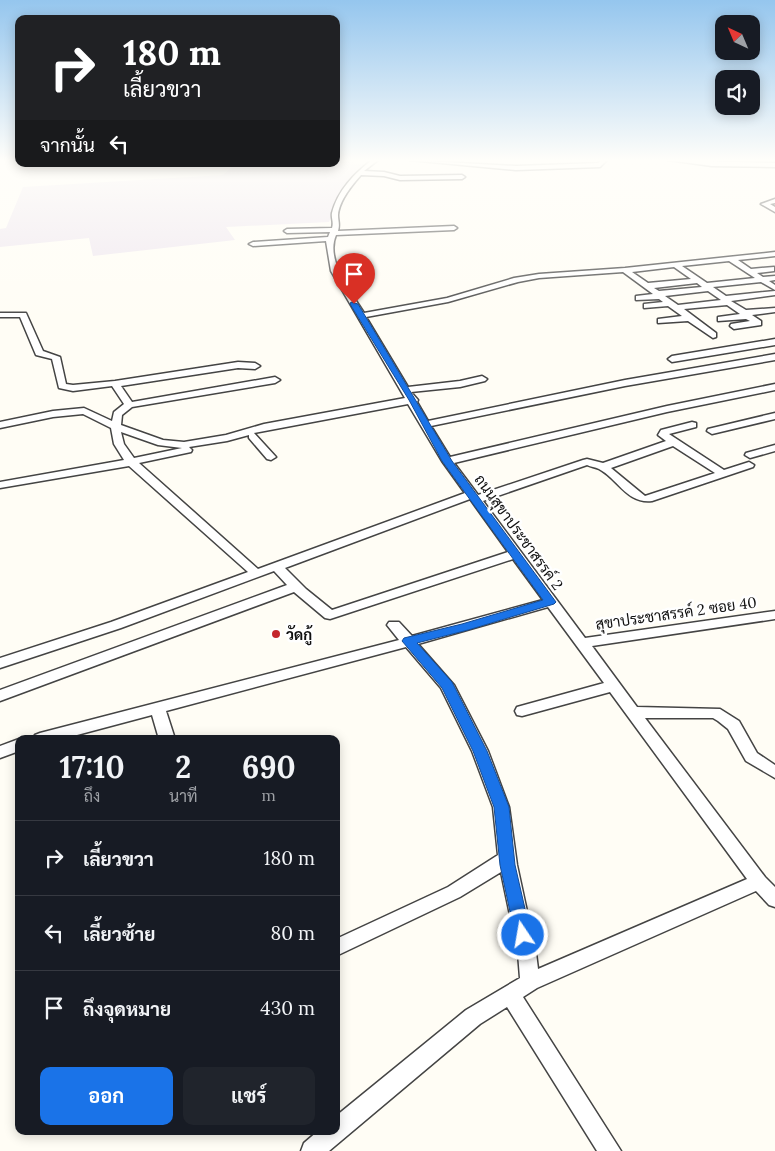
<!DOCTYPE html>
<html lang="th">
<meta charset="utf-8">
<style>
:root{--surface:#171b24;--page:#20242c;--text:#f1f3f6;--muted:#9ea1a6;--line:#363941;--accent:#1a73e8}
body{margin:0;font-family:Lora,Sarabun,serif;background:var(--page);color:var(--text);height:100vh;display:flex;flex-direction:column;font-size:19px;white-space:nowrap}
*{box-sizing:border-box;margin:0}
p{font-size:16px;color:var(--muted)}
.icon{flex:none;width:28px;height:28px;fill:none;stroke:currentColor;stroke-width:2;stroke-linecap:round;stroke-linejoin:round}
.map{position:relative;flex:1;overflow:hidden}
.drawer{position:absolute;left:15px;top:735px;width:325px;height:400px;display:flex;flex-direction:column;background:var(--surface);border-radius:10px;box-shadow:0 2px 12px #0003}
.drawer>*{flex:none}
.banner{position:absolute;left:15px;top:15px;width:325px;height:152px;border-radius:10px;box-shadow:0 2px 12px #0003;background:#202124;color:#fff;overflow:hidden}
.needle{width:32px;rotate:316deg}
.buttons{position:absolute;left:715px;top:15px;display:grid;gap:10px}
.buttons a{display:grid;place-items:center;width:45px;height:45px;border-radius:10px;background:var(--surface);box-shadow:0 2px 12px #0003;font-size:25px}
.pin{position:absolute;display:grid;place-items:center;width:42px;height:42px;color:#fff;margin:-51px -21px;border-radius:50% 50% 50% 0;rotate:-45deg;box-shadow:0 0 5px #0007}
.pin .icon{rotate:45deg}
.me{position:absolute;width:55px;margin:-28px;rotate:348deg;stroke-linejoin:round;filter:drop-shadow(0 0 4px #0008)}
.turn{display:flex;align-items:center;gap:18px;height:105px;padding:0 25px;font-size:22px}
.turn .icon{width:65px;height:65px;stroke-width:2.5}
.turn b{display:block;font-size:35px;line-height:42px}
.then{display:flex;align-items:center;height:48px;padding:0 25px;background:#0003;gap:10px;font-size:19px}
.eta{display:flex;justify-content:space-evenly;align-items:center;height:85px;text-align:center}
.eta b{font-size:30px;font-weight:700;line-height:35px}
.action{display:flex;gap:10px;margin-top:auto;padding:10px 25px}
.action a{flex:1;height:58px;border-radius:10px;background:var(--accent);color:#fff;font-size:20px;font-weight:700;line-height:58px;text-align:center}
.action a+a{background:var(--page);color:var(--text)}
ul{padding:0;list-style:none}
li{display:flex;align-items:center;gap:15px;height:75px;padding:0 25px;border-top:1px solid var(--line)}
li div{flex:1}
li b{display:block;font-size:19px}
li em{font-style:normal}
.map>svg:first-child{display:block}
.industrial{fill:#eee6ef}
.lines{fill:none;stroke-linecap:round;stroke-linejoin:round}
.minor-casing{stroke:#444;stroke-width:3}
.minor{fill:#fff;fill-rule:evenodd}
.route{fill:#1a73e8;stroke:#114b97}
.poi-dot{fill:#c4262e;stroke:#fff;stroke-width:2}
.labels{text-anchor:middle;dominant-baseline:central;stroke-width:5;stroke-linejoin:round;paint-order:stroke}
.street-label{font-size:15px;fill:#111;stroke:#fff}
.poi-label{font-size:15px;font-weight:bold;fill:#111;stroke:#fff;text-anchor:start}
</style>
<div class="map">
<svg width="775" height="1151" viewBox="0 0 775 1151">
<rect width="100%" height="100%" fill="#fffdf5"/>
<!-- industrial -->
<polygon class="industrial" points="336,160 367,165 348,181 329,222 226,227 235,240 93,256 89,238 0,247 0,229 6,228 23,187 223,175 235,164 336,164"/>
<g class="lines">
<!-- minor casing -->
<g class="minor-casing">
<g id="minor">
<path d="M372,160H378L364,171L384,172L400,176L462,175L465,177L462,179L400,180L384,176L361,175C352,185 339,201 338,215C338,221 340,224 338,231L454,226L457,228L454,230L336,235C325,260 351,292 364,313L447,298L514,278L539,274L625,268L775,252V256L738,260L751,269L774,267V271L757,273L763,277L775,276V280L769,281L775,285V290L761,282L713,287L726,296L775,291V295L731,301L746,310L775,308V312L752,315L761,321V325L734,329L730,326L731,324L750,321L746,319L718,321V317L740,314L727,305L684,309L716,333V337L713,338L688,321L658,323V319L682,316L668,306L644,308V304L663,302L659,299L636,300V296L653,294L623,272L539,278L518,282L448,302L366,317L408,387L460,381L482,376L487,379L485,381L460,387L411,392L418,400L417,402L428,421L625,380L775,354V360L625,386L431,426L450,457L667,406L775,384V390L667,412L454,463L478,495L583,460L587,459L603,463L666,441L658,435L661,430L692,422L696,423V427L669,434L724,470L749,462L754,465L753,467L652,501C627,504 618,479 599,469C595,467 591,467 587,465L483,501L585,638L775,611V619L592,646L637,707L720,709L739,721L757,753L775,765V778L746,761L728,729L718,721L713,718H645L765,877L775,887V907L769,905L756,891L537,988L523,997L621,1151H597L507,1007L480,1024L329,1151H301L304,1143L318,1131H336V1116L466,1010L520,978L518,953L501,872L460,897L336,956V939L448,887L498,855L493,807L472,751L441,688L406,647L166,711L175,739H159L152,715L62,739H33L35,735L40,733L399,640L387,625L389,622H399L412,636L543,600L513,559L330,619L325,618L294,592L0,701V690L287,585L274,571L121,628L0,668V658L111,622L248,572L129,466L0,488V482L124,460L114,444L111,428L83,414L53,417L0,428V422L53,411L84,408L112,421L114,412L124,404L112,386L73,391L59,388L52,359L36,355L20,317H0V313H26L43,351L60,357L66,384L73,385L115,381L238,362L255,363L260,366L255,369L238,368L121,386L132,402L275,377L280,380L275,383L132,407L122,415L121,425L163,440L184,442L226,435L264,424L405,398L331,271L326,241L253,246L249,244L253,242L328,237L330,232L287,233L284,231L287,229L332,228C334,222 331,218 332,213C338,190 354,174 372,160ZM729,261L755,278L707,283L682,266ZM674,267L691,279L648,283L632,272ZM697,283L702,287L659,291L654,288ZM708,291L721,300L678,305L665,296ZM408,404L442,461L465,493L258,569L139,463L191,452L192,450L189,447L227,441L249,435V438L267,459L271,460L276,457L254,433ZM121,432L158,445L182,448L134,458L124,444ZM673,446L715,473L645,496L611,468ZM470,499L508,552L332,610L306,589L285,568ZM548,607L604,683L517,707L515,711L517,715L522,716L610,692L747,879L538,969L536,953L517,865L509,807L488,751L454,685L418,644Z"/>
<polygon points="409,160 516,166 598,163 601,160 607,160 600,167 516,170"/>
<polygon points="668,160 775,163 775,167 712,166"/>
<polygon points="775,199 775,203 770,204 775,207 775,212 761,204"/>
<polygon points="775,339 775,345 672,362 668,359 672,356"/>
<polygon points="775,413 775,419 712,434 707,431 708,429"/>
<polygon points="775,445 775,451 750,458 745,455 746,453"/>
<polygon points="19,739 19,751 0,758 0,746"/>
</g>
</g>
<!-- minor -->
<use href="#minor" class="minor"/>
</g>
<!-- sky -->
<linearGradient id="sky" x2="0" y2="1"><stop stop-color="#95c6ee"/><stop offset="0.5" stop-color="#fffefa"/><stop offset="1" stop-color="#fffefa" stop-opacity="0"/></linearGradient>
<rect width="775" height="321" fill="url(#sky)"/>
<!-- route -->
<polygon class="route" points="351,302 358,304 452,461 556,602 554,604 468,630 417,643 452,682 487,751 509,807 515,865 531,935 529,941 523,943 517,941 515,935 500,865 494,807 473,751 442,688 402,641 404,638 462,624 543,600 442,461 409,400 350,304"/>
<!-- markers -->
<circle class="poi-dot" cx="276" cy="634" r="5"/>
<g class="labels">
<!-- street labels -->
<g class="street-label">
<text transform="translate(519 532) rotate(54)">ถนนสุขาประชาสรรค์ 2</text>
<text transform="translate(676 613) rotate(-8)">สุขาประชาสรรค์ 2 ซอย 40</text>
</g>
<!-- poi labels -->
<g class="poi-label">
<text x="286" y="634">วัดกู้</text>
</g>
</g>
</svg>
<div class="buttons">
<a><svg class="needle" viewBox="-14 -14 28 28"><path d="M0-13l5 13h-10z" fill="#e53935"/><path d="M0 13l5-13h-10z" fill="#9ea1a6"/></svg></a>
<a><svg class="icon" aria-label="sound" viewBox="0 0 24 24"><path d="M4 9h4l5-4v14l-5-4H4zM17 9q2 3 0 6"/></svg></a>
</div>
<div class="pin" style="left:354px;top:304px;background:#d93025"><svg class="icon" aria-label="arrive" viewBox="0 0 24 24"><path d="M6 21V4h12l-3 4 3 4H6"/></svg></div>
<svg class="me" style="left:523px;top:935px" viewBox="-20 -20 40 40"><circle r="17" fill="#1a73e8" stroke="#fff" stroke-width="3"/><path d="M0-11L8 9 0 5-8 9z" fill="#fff"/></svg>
<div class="banner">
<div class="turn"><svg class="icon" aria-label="right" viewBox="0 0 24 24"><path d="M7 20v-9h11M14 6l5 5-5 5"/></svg><div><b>180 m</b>เลี้ยวขวา</div></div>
<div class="then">จากนั้น<svg class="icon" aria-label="left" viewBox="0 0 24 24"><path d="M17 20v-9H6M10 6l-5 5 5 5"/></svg></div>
</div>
<section class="drawer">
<div class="eta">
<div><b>17:10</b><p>ถึง</p></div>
<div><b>2</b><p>นาที</p></div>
<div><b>690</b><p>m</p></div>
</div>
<ul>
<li><svg class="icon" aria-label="right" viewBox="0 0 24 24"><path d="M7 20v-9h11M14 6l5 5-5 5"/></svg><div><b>เลี้ยวขวา</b></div><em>180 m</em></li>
<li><svg class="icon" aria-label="left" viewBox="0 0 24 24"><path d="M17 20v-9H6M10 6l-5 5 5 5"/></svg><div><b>เลี้ยวซ้าย</b></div><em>80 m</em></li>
<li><svg class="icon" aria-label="arrive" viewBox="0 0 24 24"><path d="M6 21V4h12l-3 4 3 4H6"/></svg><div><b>ถึงจุดหมาย</b></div><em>430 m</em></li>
</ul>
<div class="action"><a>ออก</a><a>แชร์</a></div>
</section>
</div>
